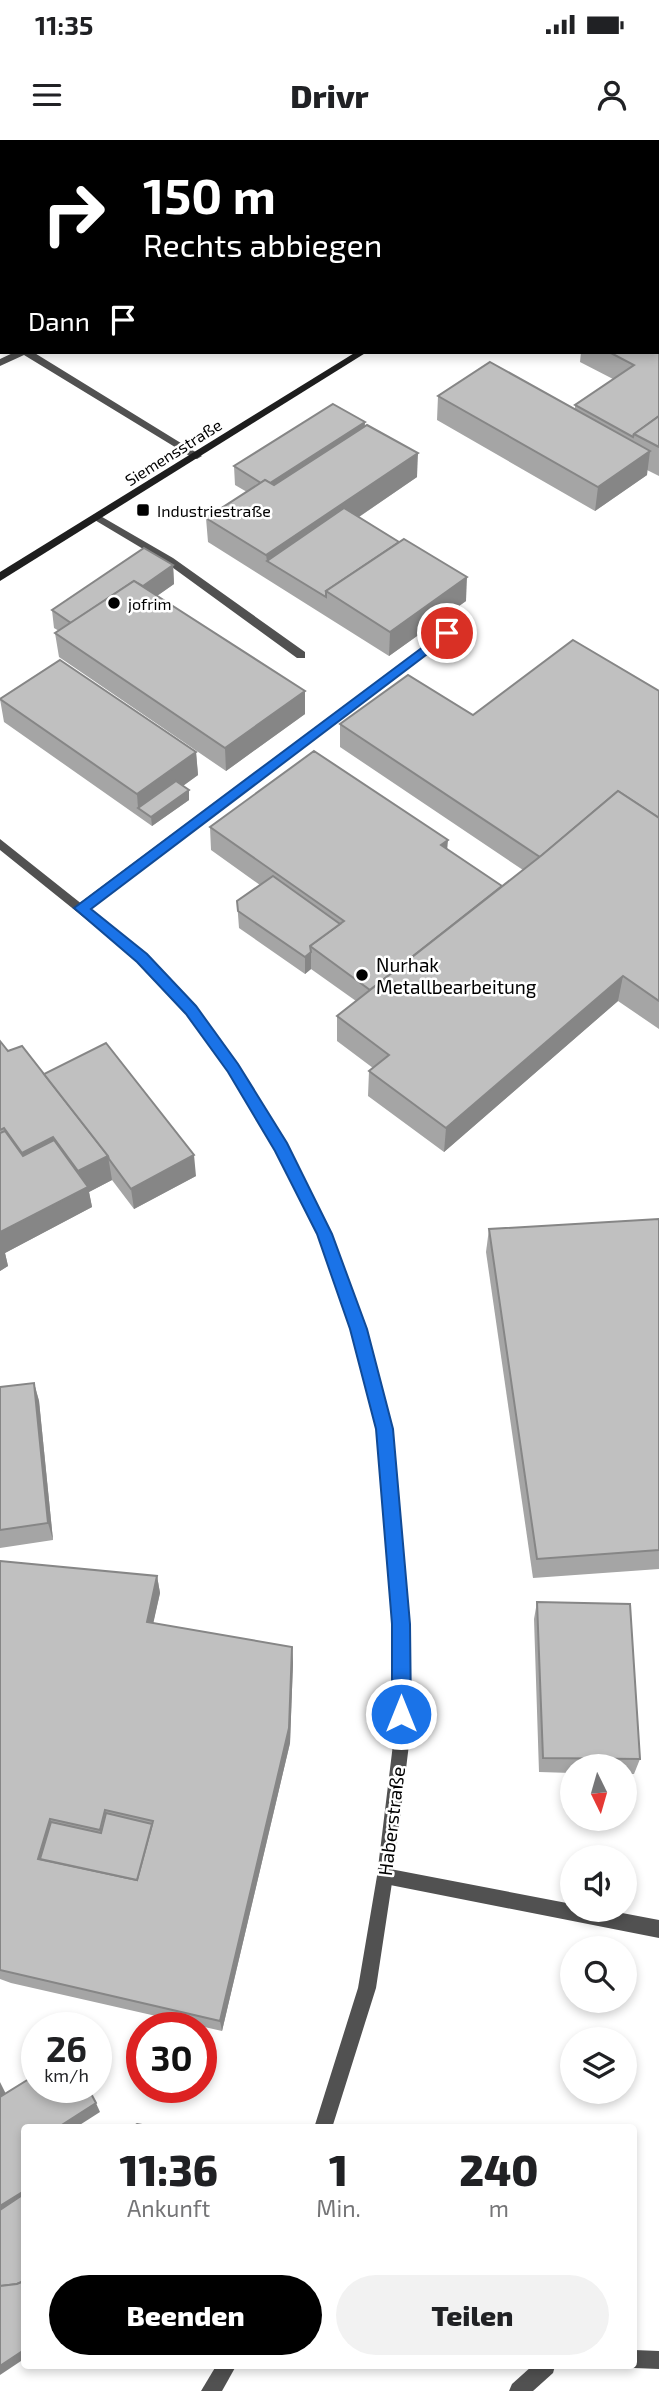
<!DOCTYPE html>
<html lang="de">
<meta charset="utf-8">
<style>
:root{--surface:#fff;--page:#f2f2f2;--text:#202124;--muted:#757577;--accent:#000}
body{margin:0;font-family:"Exo 2",sans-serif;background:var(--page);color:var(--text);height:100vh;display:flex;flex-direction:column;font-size:26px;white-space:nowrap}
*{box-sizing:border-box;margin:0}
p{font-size:23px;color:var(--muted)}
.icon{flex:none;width:38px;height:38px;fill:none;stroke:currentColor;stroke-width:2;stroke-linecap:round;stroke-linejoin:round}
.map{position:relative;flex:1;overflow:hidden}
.details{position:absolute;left:21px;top:1984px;width:616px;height:245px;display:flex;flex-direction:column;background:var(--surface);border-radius:7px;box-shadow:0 4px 10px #0003}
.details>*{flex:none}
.guide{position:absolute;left:0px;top:0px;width:660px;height:214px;box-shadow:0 4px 10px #0003;background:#000;color:#fff;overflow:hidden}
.needle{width:46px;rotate:175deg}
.controls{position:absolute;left:560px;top:1614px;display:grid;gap:14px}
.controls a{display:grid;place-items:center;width:77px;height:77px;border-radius:50%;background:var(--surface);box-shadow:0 4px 10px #0003;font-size:35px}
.speed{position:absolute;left:21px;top:1872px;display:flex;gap:14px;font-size:35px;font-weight:700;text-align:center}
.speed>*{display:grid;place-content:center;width:91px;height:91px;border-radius:50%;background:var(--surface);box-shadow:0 4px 10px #0003;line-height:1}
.speed small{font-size:18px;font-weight:400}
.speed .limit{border:10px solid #d22;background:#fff;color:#111}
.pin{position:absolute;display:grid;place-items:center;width:60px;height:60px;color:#fff;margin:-30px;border:4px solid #fff;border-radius:50%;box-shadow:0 2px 7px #0007}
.me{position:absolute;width:77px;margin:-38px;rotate:0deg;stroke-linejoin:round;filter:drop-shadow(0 0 5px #0008)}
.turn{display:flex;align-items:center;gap:24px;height:147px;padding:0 28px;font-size:32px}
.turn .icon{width:91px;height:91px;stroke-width:2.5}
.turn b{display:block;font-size:49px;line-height:60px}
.then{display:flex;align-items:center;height:66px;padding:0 28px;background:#0003;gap:14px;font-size:26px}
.eta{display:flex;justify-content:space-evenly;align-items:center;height:119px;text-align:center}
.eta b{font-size:42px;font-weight:800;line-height:49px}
.primary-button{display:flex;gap:14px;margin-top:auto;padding:14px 28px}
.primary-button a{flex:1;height:80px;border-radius:42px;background:var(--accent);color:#fff;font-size:28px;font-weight:800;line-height:80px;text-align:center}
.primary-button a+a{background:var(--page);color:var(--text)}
.status{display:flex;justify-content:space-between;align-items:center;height:49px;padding:0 35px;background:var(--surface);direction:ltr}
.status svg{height:19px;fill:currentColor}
header{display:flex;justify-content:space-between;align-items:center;height:91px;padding:0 28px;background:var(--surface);font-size:32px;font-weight:800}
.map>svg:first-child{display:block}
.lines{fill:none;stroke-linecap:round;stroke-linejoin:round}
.lane{fill:#515151;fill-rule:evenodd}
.street{fill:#515151;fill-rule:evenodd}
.secondary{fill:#1e1e1e;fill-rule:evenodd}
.wall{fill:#a5a5a5}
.shaded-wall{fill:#868686}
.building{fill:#c0c0c0;stroke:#868686;stroke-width:2;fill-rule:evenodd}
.route{fill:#1a73e8;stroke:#114b97;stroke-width:2}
.poi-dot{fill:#000;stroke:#fff;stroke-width:2.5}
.labels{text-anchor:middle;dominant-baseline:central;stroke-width:5;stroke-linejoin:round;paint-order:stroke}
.far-street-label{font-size:16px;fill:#000;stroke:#fff}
.far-poi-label{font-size:16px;fill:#000;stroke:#fff;text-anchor:start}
.poi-label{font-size:19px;fill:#000;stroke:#fff;text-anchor:start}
.street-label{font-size:19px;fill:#000;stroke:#fff}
</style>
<div class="status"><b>11:35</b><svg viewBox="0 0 49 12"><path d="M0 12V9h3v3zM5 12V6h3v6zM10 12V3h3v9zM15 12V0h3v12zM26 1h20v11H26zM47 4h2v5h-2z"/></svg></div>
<header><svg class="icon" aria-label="menu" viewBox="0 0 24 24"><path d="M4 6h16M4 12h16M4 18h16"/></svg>Drivr<svg class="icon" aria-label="person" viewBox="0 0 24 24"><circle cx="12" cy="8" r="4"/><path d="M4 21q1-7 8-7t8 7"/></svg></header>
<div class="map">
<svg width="659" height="2251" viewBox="0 0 659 2251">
<rect width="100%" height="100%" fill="#fff"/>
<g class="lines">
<!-- lane -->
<g class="lane">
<polygon points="15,212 33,212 202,316 197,319 193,318 24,215 0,226 0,219"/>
<polygon points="97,374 173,418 305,512 305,518 297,518 165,422 93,379 93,375"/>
<polygon points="447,489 451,490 451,496 85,771 77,771 75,768 77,765"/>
<polygon points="385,1728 572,1764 572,1769 601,1769 659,1780 659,1798 385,1744 379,1742 377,1736 379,1730"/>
<polygon points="634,2210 659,2211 659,2229 634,2228 628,2226 634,2226"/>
<polygon points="532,2226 555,2226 553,2233 533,2251 509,2251 512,2244"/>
</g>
<!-- street -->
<g class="street">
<polygon points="0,699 146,815 196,867 238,924 286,1004 331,1094 365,1189 391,1289 409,1484 410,1596 393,1736 376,1848 332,1988 314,1988 358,1848 377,1736 394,1596 393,1484 377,1289 351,1189 317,1094 276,1011 228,932 186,873 138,821 0,710"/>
<polygon points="216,2226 236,2226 222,2251 201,2251"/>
</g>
<!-- secondary -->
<g class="secondary">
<rect x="658" y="22" width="1" height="6"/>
<polygon points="356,212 367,212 0,441 0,432"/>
</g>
</g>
<!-- wall -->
<g class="wall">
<polygon points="0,0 2,2 2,168 0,167"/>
<polygon points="319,0 402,0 399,2 323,2"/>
<polygon points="659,74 659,336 647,330 647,335 595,371 437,280 438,256 575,269 575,265 613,239 580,222 581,212 658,212"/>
<polygon points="365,282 364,286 417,337 359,377 466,461 389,516 208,402 206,378 247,352 235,345 234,326"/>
<polygon points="173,425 174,444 157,456 305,551 305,574 226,631 59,517 55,493 59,491 54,488 52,470"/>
<polygon points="659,551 659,889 618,861 444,1012 368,956 369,931 373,928 337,901 337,876 356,861 311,829 305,834 239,788 237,761 260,745 211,710 210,687 447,709 502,746 523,730 340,607 340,584 473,575"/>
<polygon points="0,559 196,612 198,635 183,646 189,650 189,660 152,686 4,582"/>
<polygon points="0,901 8,911 196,1036 134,1069 112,1040 89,1052 92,1067 5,1113 8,1126 0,1131"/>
<polygon points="659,1079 659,1429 533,1438 486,1112 489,1089"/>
<polygon points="34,1243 39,1261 53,1400 0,1408 0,1247"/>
<polygon points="0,1421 157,1436 160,1453 153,1483 292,1507 293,1523 290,1603 222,1891 11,1843 0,1839"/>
<polygon points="537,1462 640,1619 634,1634 625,1634 625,1626 572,1626 572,1633 539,1632 534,1479"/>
</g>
<!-- shaded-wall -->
<g class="shaded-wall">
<polygon points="163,0 256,0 252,2 160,2"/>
<polygon points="370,0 402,0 399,2 367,2"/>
<polygon points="2,86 2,115 0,116 0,87"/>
<polygon points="365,282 364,300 266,364 265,346"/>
<polygon points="650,311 647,335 595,371 598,347"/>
<polygon points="418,313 417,337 281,430 267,421 266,415"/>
<polygon points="173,425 174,444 141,467 139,449"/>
<polygon points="467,437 466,461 389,516 390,492"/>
<polygon points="305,551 305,574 226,631 225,608"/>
<polygon points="196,612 198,635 145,673 138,668 137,654"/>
<polygon points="189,650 189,660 152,686 151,677"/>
<polygon points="448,700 446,723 441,705"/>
<polygon points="311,812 311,829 305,834 305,817"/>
<polygon points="623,836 618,861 444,1012 446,988"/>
<polygon points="53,997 58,1021 27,1037 22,1013"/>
<polygon points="194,1015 196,1036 134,1069 131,1049"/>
<polygon points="108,1016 112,1040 89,1052 92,1067 5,1113 8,1126 0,1131 0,1092 82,1050 78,1031"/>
<polygon points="34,1243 39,1261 53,1400 48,1383"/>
<polygon points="157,1436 160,1453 150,1498 147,1482"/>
<polygon points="292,1507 293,1523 290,1603 222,1891 220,1881"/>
<polygon points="50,1679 55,1693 46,1723 38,1719"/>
<polygon points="0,1942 7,1956 0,1960"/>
<polygon points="96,1963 100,1972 75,1988 57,1988"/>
<polygon points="24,2051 24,2062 0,2078 0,2066"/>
<polygon points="24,2210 24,2219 0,2235 0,2226"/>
</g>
<!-- building -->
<g class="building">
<polygon points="0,0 163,0 160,2 2,2 2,86 0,87"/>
<polygon points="169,0 211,0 208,2 166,2"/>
<polygon points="355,0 370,0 367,2 358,2"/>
<polygon points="658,74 659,74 659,276 634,294 633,297 575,265 634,225 609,212 658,212"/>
<polygon points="0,104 2,105 2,146 0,145"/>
<polygon points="490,222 650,311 598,347 438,256"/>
<polygon points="333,264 365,282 270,343 265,340 261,343 234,326"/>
<polygon points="659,276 659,307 634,294"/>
<polygon points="367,285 418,313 266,415 206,378 265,340 274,345"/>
<polygon points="344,368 399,402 326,451 326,457 267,421"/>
<polygon points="404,399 467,437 390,492 326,451"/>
<polygon points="144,408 173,425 143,446 134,441 71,483 52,470"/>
<polygon points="134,441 305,551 225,608 55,493"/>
<polygon points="573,500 659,551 659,678 618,651 540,717 340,584 408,535 473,575"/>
<polygon points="60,520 196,612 137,654 0,559"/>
<polygon points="314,611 448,700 441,705 502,746 370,850 310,806 344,781 210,687"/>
<polygon points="176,641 189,650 151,677 138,668"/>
<polygon points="618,651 659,678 659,861 623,836 446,988 369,931 389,915 337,876 542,715"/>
<polygon points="273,736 340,784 310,806 311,812 305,817 238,771 237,761"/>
<polygon points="0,901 8,911 22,906 108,1016 78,1031 53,997 22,1013 4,988 0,990"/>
<polygon points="106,903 194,1015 131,1049 109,1019 108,1016 44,934"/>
<polygon points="5,991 23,1016 54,1000 88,1047 0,1092 0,993"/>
<polygon points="659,1079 659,1410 537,1419 489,1089"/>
<polygon points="34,1243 48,1383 0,1390 0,1247"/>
<path d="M0,1421L157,1436L147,1482L292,1507L289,1588L220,1881L0,1830ZM105,1670L153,1681L137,1740L38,1719L50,1679L100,1690Z"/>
<polygon points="537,1462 630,1464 640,1619 543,1618"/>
<polygon points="106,1673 152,1684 137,1740 40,1719 51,1682 101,1693"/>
<polygon points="37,1934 37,1948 88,1948 96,1963 57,1988 24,1988 24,2051 0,2066 0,1957"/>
<polygon points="137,1984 158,1988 131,1988"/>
<polygon points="24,2054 24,2141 17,2144 0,2146 0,2070"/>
<polygon points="24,2141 24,2210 0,2226 0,2146 17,2144"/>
</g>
<!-- route -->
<polygon class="route" points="447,489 451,490 451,496 91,769 147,814 196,866 238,924 287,1003 332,1094 367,1189 393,1289 410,1484 411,1574 408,1580 401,1583 395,1580 392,1574 392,1484 376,1289 350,1189 317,1094 275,1011 228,932 186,874 137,822 74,768"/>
<!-- markers -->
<g class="poi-dot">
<rect x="136" y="363" width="14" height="14" rx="3.5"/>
<circle cx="114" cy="463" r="7"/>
<circle cx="362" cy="835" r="7"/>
</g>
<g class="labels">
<!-- far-street labels -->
<g class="far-street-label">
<text transform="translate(173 312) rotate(-32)">Siemensstraße</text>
</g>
<!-- far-poi labels -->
<g class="far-poi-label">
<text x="157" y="370">Industriestraße</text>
<text x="128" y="463">jofrim</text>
</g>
<!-- poi labels -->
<g class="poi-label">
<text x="376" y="824">Nurhak<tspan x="376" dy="22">Metallbearbeitung</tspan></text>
</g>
<!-- street labels -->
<g class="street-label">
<text transform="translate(391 1681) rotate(-83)">Haberstraße</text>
</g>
</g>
</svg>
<div class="controls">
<a><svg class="needle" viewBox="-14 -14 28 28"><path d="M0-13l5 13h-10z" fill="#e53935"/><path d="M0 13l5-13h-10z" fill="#757577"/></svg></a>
<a><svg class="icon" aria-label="sound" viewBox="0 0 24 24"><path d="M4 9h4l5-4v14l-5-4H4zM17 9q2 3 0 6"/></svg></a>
<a><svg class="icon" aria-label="search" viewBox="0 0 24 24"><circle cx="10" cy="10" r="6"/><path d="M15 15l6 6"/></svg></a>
<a><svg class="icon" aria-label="layers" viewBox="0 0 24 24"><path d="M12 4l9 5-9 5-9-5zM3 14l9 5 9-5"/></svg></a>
</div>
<div class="speed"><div>26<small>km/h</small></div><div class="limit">30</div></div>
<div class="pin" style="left:447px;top:493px;background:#d93025"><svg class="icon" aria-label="arrive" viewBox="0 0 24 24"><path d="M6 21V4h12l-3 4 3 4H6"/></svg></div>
<svg class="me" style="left:401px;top:1574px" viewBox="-20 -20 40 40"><circle r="17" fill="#1a73e8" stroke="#fff" stroke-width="3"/><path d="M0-11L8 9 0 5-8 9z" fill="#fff"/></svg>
<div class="guide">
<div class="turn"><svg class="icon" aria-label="right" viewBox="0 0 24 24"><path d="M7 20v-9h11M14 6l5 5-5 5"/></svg><div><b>150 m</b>Rechts abbiegen</div></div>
<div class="then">Dann<svg class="icon" aria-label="arrive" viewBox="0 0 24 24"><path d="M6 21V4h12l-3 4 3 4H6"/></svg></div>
</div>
<section class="details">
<div class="eta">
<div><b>11:36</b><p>Ankunft</p></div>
<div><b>1</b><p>Min.</p></div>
<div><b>240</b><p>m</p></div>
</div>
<div class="primary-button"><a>Beenden</a><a>Teilen</a></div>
</section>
</div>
